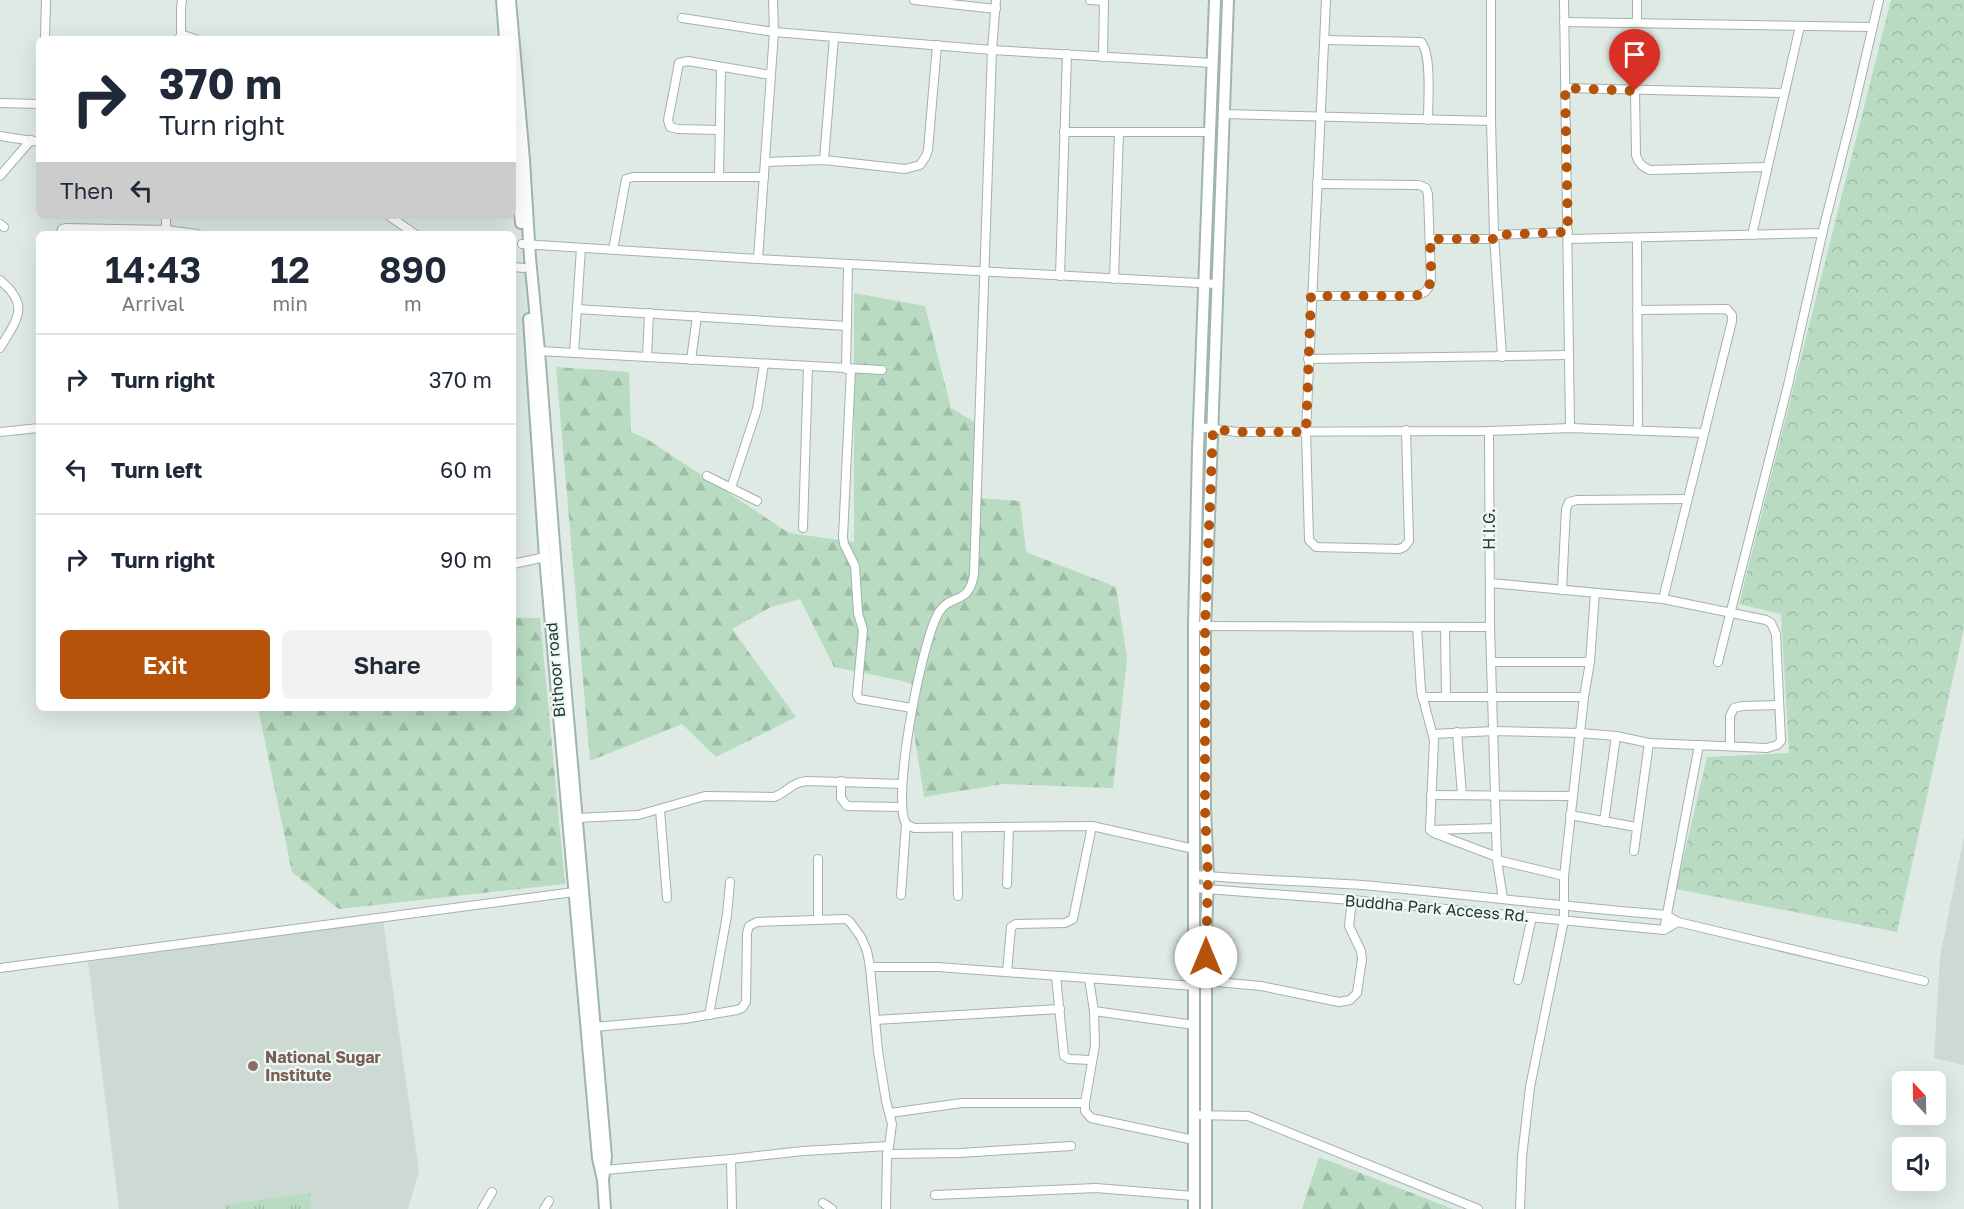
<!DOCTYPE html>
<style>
:root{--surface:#fff;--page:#f2f2f3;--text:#1f2937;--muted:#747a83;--line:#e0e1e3;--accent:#b45309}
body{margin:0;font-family:"Golos Text",sans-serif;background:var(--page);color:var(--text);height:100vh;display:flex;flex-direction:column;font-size:22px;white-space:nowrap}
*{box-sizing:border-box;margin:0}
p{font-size:20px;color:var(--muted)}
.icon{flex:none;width:33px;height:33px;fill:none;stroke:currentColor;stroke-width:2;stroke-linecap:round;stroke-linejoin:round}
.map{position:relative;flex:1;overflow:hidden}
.sheet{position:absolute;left:36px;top:231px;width:480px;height:480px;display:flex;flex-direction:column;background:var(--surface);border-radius:9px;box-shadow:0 6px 24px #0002}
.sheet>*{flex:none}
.guide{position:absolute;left:36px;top:36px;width:480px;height:183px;border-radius:9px;box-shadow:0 6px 24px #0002;background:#fff;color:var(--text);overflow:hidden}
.needle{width:39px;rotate:338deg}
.fabs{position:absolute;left:1892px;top:1071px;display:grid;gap:12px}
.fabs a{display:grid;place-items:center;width:54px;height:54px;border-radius:9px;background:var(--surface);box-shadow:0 6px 24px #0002;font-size:30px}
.pin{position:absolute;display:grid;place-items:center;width:51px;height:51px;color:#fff;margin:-62px -26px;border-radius:50% 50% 50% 0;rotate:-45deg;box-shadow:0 0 6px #0007}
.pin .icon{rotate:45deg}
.me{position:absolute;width:66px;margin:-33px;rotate:0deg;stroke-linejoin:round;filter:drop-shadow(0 0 4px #0008)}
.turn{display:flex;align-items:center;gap:21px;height:126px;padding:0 24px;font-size:27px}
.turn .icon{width:78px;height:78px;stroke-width:2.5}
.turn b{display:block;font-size:42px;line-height:51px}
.then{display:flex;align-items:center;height:57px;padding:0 24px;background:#0003;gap:12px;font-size:22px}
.eta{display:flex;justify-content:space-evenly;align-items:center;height:102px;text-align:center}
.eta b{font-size:36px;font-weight:600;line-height:42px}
.button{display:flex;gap:12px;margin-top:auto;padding:12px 24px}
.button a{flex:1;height:69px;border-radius:9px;background:var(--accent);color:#fff;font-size:24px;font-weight:600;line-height:69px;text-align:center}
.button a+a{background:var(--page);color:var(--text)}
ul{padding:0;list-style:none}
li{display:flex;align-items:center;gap:18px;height:90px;padding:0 24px;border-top:2px solid var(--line)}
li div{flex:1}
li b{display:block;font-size:22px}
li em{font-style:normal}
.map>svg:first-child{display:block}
.built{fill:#cddad4}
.grass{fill:url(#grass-tufts)}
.forest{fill:url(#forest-firs)}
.park{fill:url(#park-crowns)}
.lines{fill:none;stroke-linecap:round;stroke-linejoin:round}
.street-casing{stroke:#a2b2ac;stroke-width:10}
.secondary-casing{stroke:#9eb6ae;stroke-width:14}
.street{stroke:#fff;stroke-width:8}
.secondary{stroke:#fff;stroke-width:10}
.route{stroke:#b45309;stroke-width:10;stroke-dasharray:0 18}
.education-dot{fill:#8d6e63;stroke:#eff7f3;stroke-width:2}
.labels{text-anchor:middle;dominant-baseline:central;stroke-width:4.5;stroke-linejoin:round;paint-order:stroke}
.street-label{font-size:16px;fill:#203a33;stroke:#eff7f3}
.education-label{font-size:16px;font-weight:bold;fill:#785e54;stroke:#eff7f3;text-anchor:start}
</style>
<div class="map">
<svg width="1964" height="1209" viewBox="0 0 1964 1209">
<defs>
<pattern id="grass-tufts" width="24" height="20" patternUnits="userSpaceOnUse" patternTransform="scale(1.5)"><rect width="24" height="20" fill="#b8dbc2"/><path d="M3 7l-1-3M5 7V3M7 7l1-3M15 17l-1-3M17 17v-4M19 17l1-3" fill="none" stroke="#9ebda7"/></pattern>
<pattern id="forest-firs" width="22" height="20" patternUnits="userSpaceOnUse" patternTransform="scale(1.5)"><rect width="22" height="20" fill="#b8dbc2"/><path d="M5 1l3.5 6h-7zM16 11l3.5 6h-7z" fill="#9ebda7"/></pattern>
<pattern id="park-crowns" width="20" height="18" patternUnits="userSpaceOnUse" patternTransform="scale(1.5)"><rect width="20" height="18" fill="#b8dbc2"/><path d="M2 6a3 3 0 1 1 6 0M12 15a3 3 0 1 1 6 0" fill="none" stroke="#9ebda7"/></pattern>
</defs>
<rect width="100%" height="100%" fill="#dfeae5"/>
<!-- built -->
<g class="built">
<polygon points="1964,836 1964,1065 1934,1058 1940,957"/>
<polygon points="383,920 419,1171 408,1209 119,1209 88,962"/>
</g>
<!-- grass -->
<polygon class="grass" points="310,1193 311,1209 226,1209 225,1205"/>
<!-- forest -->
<g class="forest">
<polygon points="854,293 925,306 951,408 979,425 979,498 1020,501 1026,552 1116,587 1127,658 1113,788 1003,784 924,797 911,713 914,685 903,681 834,667 800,599 771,607 732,629 796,717 716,757 682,724 590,761 556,367 629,372 631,432 647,439 789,533 854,542"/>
<polygon points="513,618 540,618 565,884 339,909 292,872 258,708 513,708"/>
<polygon points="1319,1157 1453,1209 1302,1209"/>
</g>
<!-- park -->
<polygon class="park" points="1891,0 1964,0 1964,628 1897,932 1676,889 1707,757 1789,753 1781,614 1739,604"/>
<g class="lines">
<!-- street casing -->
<g class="street-casing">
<g id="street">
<polyline points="914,0 996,9"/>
<path d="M996,0L992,50L974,574C969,606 951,593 939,612C922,639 891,799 906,824L914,828L1092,826L1194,849"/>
<polyline points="1090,0 1104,1"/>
<polyline points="1326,0 1306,432 1309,540 1316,547 1399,549 1404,547 1409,541 1406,430"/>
<polyline points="1491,0 1491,121 1494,235 1502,357"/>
<polyline points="1564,0 1570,428"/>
<polyline points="1637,0 1637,23"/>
<polyline points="682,18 774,32 992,50 1212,63"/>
<polyline points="1564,22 1871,27"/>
<polyline points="181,36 181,9 182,0"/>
<polyline points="179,38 183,35 195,39"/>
<polyline points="45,39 46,0"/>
<path d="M1325,40L1421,42C1432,54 1428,103 1428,120"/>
<polyline points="1103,57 1104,0"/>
<polyline points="1565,88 1784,93"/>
<path d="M1635,91L1636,155C1638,163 1642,167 1650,170L1767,167"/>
<polyline points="0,103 39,104"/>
<polyline points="1224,114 1491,121"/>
<polyline points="720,130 678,129 670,127 668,120 679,63 688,61 771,75"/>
<polyline points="1064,132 1210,132"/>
<polyline points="0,136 39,142"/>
<polyline points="824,160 834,37"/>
<polyline points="765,162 824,160 905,169 920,165 926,156 928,150 937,45"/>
<polyline points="0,176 31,140"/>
<polyline points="719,177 721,67"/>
<polyline points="166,216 166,230"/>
<polyline points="389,216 415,234"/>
<polyline points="0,224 4,227"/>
<polyline points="61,234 62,229 66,228 166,230 197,234"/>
<polyline points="1494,235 1568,232"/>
<polyline points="1752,235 1800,26"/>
<polyline points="1637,238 1638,430"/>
<polyline points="1430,239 1494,239"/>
<polyline points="1568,239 1822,233"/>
<polyline points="522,244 758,259 1217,284"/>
<polyline points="613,250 626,179 633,177 764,177"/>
<polyline points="758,259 774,32 773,0"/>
<polyline points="513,267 524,268"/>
<polyline points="1060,276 1067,54"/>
<polyline points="1114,279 1119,132"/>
<path d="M0,280C31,306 17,319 0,348"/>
<path d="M1311,296H1413C1424,294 1428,292 1431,280L1428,194L1426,188L1419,185L1317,184"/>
<polyline points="577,309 847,326"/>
<polyline points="1637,310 1727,309 1732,315 1732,321 1663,599"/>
<polyline points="539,351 882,370"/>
<polyline points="574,353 581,248"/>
<polyline points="647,357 649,313"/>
<polyline points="1308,359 1569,355"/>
<polyline points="691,360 697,316"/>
<polyline points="846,369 848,264"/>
<polyline points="851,369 843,537 844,544 855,566 858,613 863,630 857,695 859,699 912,708"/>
<polyline points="1199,427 1237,432 1489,431 1570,428 1703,433"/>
<polyline points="1489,431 1490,627 1495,795 1497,860 1503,899"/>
<polyline points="0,432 39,428"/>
<polyline points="707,476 757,501"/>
<polyline points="731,488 757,409 764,364"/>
<polyline points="803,528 808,366"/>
<polyline points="513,564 545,557"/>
<polyline points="1562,590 1566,509 1569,502 1577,500 1687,499"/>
<polyline points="1194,626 1490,627"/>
<polyline points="1417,627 1421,691 1434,740 1430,830 1434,833 1497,857"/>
<polyline points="1445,627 1446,697"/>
<polyline points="1491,662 1590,662"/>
<polyline points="1718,662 1788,385 1824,226 1852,116 1879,0"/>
<polyline points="1422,697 1584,697"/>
<polyline points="1457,732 1462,795"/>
<polyline points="1433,734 1494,731 1580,733 1616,736 1649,743 1767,748 1777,745 1781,741 1776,634 1771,623 1766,620 1663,599 1490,583"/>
<polyline points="1730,746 1730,716 1734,708 1742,706 1779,705"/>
<polyline points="841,781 841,798 847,806 902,807"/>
<polyline points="1431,795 1573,796"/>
<polyline points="660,810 667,898"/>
<polyline points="1570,815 1636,827"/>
<path d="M577,818L638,815L705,796L774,797C788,792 790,783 807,781L902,784"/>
<polyline points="1604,822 1616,736"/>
<polyline points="957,828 958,896"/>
<polyline points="1431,830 1496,828"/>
<polyline points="1634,851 1649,743"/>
<polyline points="1497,860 1564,876"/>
<path d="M1194,875C1250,880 1306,881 1362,885C1464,894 1565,907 1666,915L1678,922L1924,981"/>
<polyline points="1007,884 1009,828"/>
<polyline points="1193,888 1352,900 1664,930 1678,922"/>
<polyline points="901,895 906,824"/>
<polyline points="818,919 818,859"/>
<polyline points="1664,930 1699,745"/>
<polyline points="870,967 938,967 1194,986"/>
<polyline points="0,968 574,892"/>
<polyline points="1007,972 1011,927 1016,924 1065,923 1073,919 1092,826"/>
<polyline points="1056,976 1064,1056 1069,1059 1091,1060"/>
<polyline points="1518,980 1532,917"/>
<polyline points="1206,981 1261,986 1339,1002 1350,1000 1357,993 1362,959 1361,951 1349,926 1352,900"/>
<polyline points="1094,1011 1194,1025"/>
<polyline points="709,1015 727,915 730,882"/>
<polyline points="875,1020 1060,1009"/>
<polyline points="594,1027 684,1019 737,1010 742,1008 746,1002 747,933 749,926 757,922 846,919 850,922 861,937 867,951 870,967 878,1051 886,1101 892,1124 889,1146"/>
<polyline points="1085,1103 1085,1111 1091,1118 1194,1140"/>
<polyline points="890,1113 962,1103 1085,1103 1095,1045 1094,1011 1089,979"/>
<polyline points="1194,1115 1248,1116 1478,1209"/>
<polyline points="887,1154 960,1153 1071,1146"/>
<polyline points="731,1159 803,1151 889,1146 887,1154 886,1209"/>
<polyline points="604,1170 731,1159 732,1209"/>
<polyline points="935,1195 1096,1188 1194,1196"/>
<polyline points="823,1203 832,1209"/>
<polyline points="482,1209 492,1192"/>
<polyline points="544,1209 549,1201"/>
<polyline points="1520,1209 1522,1157 1530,1087 1564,920 1564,876 1584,697 1590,662 1595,593"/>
</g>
</g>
<!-- secondary casing -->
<g class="secondary-casing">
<g id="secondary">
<polyline points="502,0 505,39"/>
<polyline points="510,0 524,160 530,258 539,351 563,660 606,1157 603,1180"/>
<polyline points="513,131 521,223"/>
<polyline points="529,319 545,557 598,1158 603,1180 605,1209"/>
<polyline points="1194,1209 1194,626 1198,449 1215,0"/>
<polyline points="1206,1209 1206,933 1208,876 1205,809 1205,627 1228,0"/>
</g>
</g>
<!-- street -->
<use href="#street" class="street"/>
<!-- secondary -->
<use href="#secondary" class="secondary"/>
</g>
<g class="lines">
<!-- route -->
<path class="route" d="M1206,957L1208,876L1205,809V627L1213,429L1237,432H1306L1311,296H1413C1417,295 1422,295 1426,292C1434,284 1430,251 1430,239H1494V235L1568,232L1565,88L1635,91"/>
</g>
<!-- markers -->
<circle class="education-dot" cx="253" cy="1066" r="6"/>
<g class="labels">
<!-- street labels -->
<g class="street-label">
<text transform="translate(1489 529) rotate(-90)">H I.G.</text>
<text transform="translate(555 670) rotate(-95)">Bithoor road</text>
<text transform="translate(1437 908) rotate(5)">Buddha Park Access Rd.</text>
</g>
<!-- education labels -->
<g class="education-label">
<text x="265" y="1057">National Sugar<tspan x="265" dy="18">Institute</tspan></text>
</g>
</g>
</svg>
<div class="fabs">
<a><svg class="needle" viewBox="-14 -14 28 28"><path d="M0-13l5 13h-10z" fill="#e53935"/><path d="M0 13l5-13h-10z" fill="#747a83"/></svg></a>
<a><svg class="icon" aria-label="sound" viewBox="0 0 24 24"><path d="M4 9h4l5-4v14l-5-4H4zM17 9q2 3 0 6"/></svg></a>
</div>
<div class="pin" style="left:1635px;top:91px;background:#d93025"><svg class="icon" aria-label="arrive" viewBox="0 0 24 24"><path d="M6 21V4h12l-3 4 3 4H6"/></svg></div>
<svg class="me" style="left:1206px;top:957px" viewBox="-20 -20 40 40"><circle r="19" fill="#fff"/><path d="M0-13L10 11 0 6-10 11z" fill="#b45309"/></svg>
<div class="guide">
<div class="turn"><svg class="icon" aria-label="right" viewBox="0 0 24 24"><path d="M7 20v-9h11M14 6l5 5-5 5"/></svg><div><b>370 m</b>Turn right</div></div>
<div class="then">Then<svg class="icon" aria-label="left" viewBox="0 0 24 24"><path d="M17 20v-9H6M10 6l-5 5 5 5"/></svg></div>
</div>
<section class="sheet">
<div class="eta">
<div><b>14:43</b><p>Arrival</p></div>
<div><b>12</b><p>min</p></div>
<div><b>890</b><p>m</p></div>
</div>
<ul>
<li><svg class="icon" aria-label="right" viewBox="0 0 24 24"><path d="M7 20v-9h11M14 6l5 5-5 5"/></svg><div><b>Turn right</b></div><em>370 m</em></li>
<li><svg class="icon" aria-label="left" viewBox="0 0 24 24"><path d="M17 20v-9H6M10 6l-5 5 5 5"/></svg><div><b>Turn left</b></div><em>60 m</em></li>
<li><svg class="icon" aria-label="right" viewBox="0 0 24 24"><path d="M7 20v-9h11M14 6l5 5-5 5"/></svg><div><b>Turn right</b></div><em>90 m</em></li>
</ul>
<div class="button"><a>Exit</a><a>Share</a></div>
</section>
</div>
